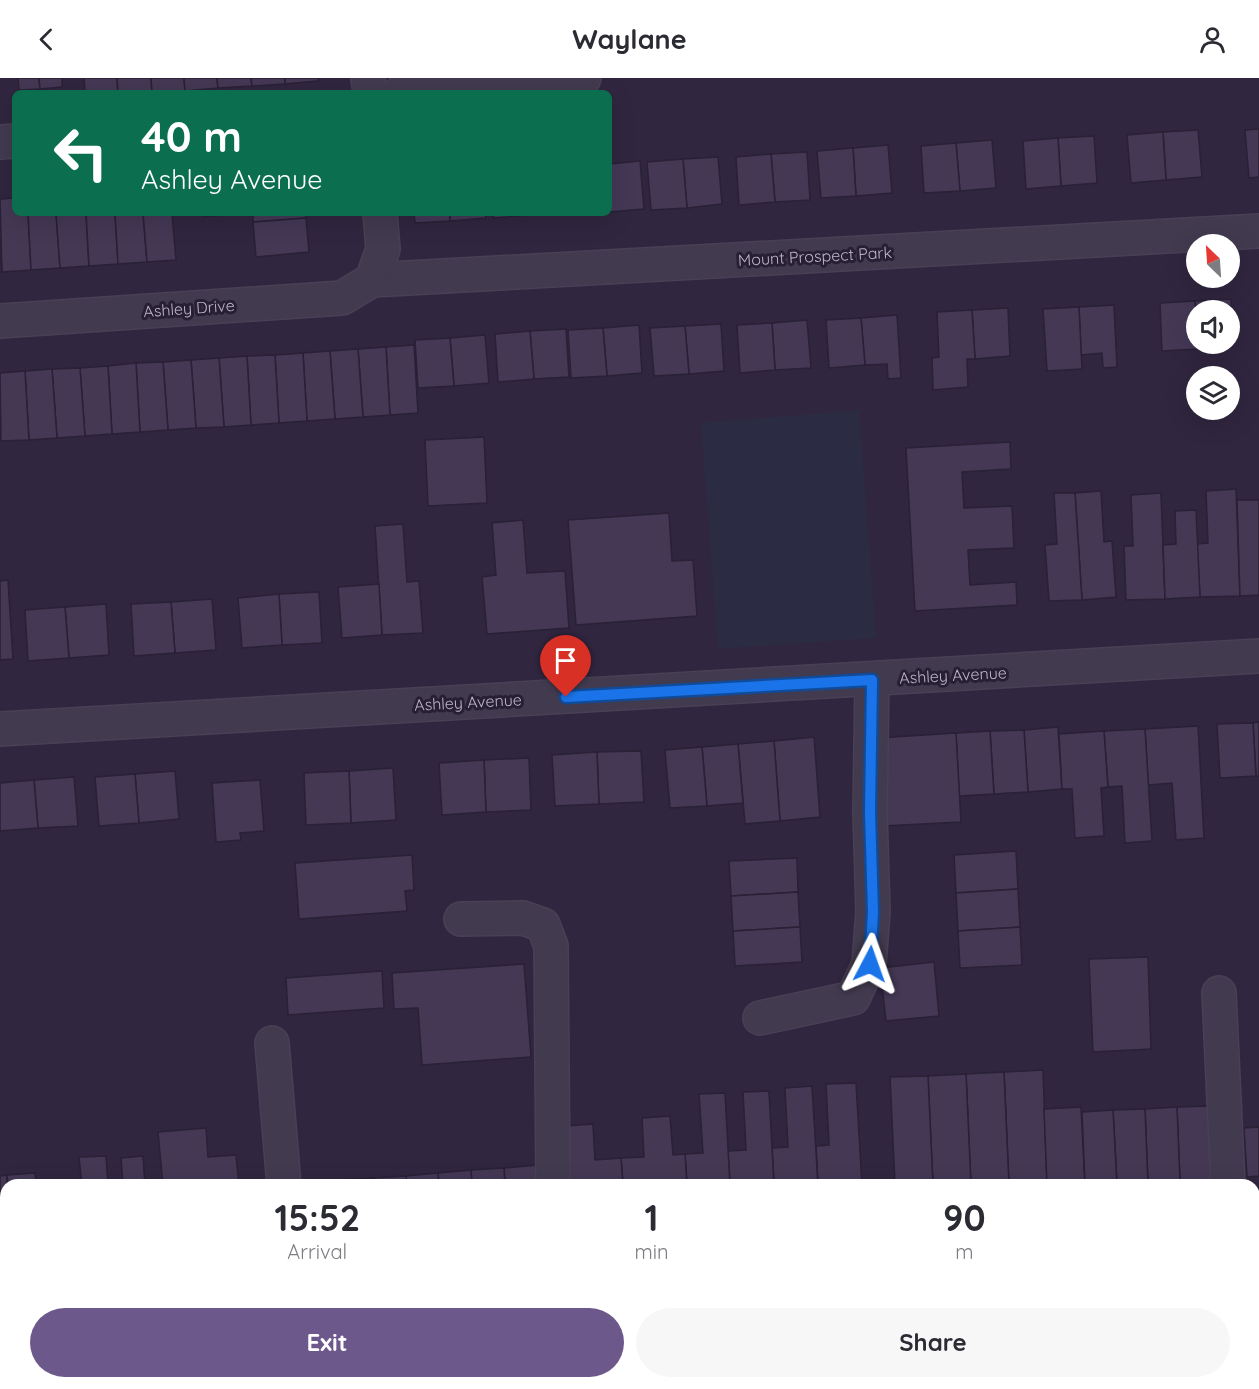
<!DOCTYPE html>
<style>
:root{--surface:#fff;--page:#f7f7f7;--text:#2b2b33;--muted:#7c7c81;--accent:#6c588b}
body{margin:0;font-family:Quicksand,sans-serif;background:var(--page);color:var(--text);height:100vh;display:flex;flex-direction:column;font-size:22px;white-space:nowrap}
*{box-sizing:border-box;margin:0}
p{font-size:20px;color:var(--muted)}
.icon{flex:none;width:33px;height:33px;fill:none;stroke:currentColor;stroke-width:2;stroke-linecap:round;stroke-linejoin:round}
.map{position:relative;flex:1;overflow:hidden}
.panel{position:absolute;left:0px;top:1101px;width:1260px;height:210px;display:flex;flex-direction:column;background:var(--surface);border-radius:18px 18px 0 0;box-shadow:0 6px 24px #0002}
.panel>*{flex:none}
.banner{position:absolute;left:12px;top:12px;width:600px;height:126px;border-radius:9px;box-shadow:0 6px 24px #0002;background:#0b6e4f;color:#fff;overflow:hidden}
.needle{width:39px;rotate:335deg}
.fabs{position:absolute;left:1186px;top:156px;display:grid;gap:12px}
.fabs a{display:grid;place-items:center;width:54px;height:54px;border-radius:50%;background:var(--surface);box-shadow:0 6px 24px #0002;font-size:30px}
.pin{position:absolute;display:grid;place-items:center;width:51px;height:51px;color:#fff;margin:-62px -26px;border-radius:50% 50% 50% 0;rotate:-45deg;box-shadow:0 0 6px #0007}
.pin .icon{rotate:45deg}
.me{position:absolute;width:66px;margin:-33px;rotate:4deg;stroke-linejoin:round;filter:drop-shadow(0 0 4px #0008)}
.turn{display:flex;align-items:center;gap:21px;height:126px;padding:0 30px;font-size:27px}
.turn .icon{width:78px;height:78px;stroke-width:2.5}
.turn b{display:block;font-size:42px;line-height:51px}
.eta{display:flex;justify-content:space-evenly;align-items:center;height:102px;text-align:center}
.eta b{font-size:36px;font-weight:700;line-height:42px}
.button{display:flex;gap:12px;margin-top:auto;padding:12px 30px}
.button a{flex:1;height:69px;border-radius:36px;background:var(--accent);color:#fff;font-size:24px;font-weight:700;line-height:69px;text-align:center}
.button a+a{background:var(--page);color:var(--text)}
header{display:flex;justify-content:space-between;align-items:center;height:78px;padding:0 30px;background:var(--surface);font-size:27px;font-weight:700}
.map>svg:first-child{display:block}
.green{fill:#2b2c43}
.building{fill:#443855;stroke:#292136;stroke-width:1.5}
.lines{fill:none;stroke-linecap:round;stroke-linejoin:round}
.minor-casing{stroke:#494055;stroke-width:36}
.minor{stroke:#423a4f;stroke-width:33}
.route-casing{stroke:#114b97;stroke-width:15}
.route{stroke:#1a73e8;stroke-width:10}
.labels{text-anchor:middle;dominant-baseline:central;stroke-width:6;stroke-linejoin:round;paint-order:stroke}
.street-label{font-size:16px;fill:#bfb6ca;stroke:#271f34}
</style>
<header><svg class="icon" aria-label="back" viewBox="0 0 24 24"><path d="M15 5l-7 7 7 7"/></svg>Waylane<svg class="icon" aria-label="person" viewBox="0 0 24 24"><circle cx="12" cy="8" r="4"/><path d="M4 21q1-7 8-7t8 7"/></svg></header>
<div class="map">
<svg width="1259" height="1311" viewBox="0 0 1259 1311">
<rect width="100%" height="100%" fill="#30263f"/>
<!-- green -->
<polygon class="green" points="859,332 876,560 718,571 701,345"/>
<!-- building -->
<g class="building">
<polygon points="18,0 39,0 40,11 19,12"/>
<polygon points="39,0 62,0 62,9 40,11"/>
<polygon points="84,0 117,0 118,15 85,15"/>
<polygon points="117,0 151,0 152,15 118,15"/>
<polygon points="151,0 184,0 185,13 152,15"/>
<polygon points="184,0 217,0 218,10 185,13"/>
<polygon points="217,0 251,0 252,8 218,10"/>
<polygon points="251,0 285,0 285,6 252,8"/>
<polygon points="285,0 318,0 318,3 285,6"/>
<polygon points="1259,51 1259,99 1249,100 1245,52"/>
<polygon points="1198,52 1202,99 1166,102 1163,54"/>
<polygon points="1163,54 1166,102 1131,105 1127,57"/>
<polygon points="1094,58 1097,105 1061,108 1058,60"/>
<polygon points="1058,60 1061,108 1026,111 1023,63"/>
<polygon points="992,62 996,110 960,113 956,65"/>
<polygon points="956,65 960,113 924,115 921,68"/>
<polygon points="888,67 892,115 856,118 853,70"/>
<polygon points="853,70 856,118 821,120 817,73"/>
<polygon points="807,74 810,122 775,124 771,76"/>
<polygon points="771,76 775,124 739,127 736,79"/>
<polygon points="718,79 722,126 687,130 683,81"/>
<polygon points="683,81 687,130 651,132 647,84"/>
<polygon points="640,83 644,131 609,134 609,86"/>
<polygon points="15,120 15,135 28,135 31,192 2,194 0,121"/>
<polygon points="28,135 56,135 60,190 31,192"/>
<polygon points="56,135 86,135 89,188 60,190"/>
<polygon points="86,135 115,135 118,186 89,188"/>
<polygon points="115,135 143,135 147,184 118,186"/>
<polygon points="143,135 172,135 176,182 147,184"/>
<polygon points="203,135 305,135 306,140 253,144 253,135 203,139"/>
<polygon points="414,135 450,135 450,143 415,145"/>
<polygon points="450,135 485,135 486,140 450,143"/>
<polygon points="493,135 529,135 529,137 494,140"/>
<polygon points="529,135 564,135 529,137"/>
<polygon points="306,140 309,174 256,179 253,144"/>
<polygon points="0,158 2,194 0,194"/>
<polygon points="1231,221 1233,269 1198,271 1198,266 1230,266 1230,232 1197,232 1197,250 1195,223"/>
<polygon points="1195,223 1198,271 1162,273 1160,225"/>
<polygon points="1114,227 1117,289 1103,290 1102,275 1081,277 1079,229"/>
<polygon points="1079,229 1082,291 1047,293 1043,231"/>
<polygon points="1008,230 1010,278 975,281 972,232"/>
<polygon points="972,232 975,281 967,281 968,309 933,312 932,280 939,279 937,234"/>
<polygon points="897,237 901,300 888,301 887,286 865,287 861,240"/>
<polygon points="861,240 865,287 829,290 826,242"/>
<polygon points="807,242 811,290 775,292 772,245"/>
<polygon points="772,245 775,292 740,295 737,247"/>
<polygon points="721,246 724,293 689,296 685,248"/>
<polygon points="639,247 642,295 607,298 603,250"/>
<polygon points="685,248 689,296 654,298 650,250"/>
<polygon points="603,250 607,298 571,300 568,252"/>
<polygon points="566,251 569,299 534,301 530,253"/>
<polygon points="530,253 534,301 498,304 495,256"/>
<polygon points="485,257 489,305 454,308 450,260"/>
<polygon points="450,260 454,308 418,310 415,262"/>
<polygon points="414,267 418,335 390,337 386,269"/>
<polygon points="386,269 390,337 363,339 358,271"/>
<polygon points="358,271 363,339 335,341 330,273"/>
<polygon points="330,273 335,341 307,343 303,275"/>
<polygon points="303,275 307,343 279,345 275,277"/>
<polygon points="275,277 279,345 251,347 247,278"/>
<polygon points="247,278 251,347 224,349 219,280"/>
<polygon points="219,280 224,349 196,350 191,282"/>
<polygon points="191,282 196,350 168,352 163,284"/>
<polygon points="163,284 168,352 140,354 136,285"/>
<polygon points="136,285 140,354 112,356 108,288"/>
<polygon points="108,288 112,356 85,358 80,290"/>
<polygon points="80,290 85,358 57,360 52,291"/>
<polygon points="52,291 57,360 29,362 25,293"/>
<polygon points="25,293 29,362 1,363 0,295"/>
<polygon points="484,359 487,425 428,428 425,362"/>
<polygon points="1010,364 1011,391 962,394 964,430 1012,428 1014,470 968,472 970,507 1016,504 1017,527 915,533 906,370"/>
<polygon points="1236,411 1240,518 1200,519 1197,466 1208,465 1206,413"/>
<polygon points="1101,413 1104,464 1112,463 1116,519 1082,522 1075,415"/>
<polygon points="1054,415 1075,415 1082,522 1049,523 1045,467 1057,466"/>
<polygon points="1161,415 1165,521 1126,522 1124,468 1133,468 1131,417"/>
<polygon points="1237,422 1259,422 1259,517 1240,518"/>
<polygon points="1196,432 1200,519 1165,521 1163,467 1176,466 1175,433"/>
<polygon points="669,435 672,483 693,482 697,538 576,547 568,442"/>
<polygon points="523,442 527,495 565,493 569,550 487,556 482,499 496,497 492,445"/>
<polygon points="403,446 407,504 419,503 423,555 382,557 375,448"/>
<polygon points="8,502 13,581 0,582 0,503"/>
<polygon points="379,506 382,557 342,560 338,509"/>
<polygon points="319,514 322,565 282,567 279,516"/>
<polygon points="279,516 282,567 242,570 238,520"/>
<polygon points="212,521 216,572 175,575 171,524"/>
<polygon points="171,524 175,575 134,578 131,526"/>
<polygon points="106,526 109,577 69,580 65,529"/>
<polygon points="65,529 69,580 28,583 25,532"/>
<polygon points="1259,644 1259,698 1256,698 1253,645"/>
<polygon points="1253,645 1256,698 1220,700 1217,646"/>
<polygon points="1198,648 1204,760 1176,762 1172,705 1148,707 1145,651"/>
<polygon points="1058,649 1062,711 1028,714 1024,652"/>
<polygon points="1145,651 1152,763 1125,765 1122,708 1108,709 1104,653"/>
<polygon points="1024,652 1028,714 994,716 990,653"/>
<polygon points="990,653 994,716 959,718 956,655"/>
<polygon points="1104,653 1108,709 1101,710 1104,758 1075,760 1072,711 1062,711 1059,656"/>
<polygon points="956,655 961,744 883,748 877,660"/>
<polygon points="814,659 820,739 780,743 774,663"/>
<polygon points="774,663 780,743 745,746 738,666"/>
<polygon points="738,666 743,725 707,728 702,669"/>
<polygon points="702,669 707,728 670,730 665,672"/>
<polygon points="641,673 644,724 599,726 597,674"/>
<polygon points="597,674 599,726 555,728 552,677"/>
<polygon points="529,680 531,732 486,734 484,682"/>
<polygon points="484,682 486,734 442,737 439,685"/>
<polygon points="393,690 396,742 351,745 349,693"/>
<polygon points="175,693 179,741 139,745 135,696"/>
<polygon points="349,693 351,745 306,747 304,695"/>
<polygon points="135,696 139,745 99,748 95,699"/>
<polygon points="74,699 78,748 38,750 34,702"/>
<polygon points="34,702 38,750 0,753 0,705"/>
<polygon points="260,702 264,753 240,755 241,762 216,764 212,705"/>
<polygon points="1016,773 1018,811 956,815 954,777"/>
<polygon points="412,777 414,812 405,813 407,833 299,841 295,785"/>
<polygon points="797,780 798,814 731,818 729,783"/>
<polygon points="1018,811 1020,849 958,853 956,815"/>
<polygon points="798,814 800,849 733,853 731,818"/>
<polygon points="800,849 802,884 735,888 733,853"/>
<polygon points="1020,849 1022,887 960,890 958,853"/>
<polygon points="1148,879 1151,971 1093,974 1089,881"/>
<polygon points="934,884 939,938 886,943 880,890"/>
<polygon points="524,886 531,979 422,987 418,930 394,931 392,895"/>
<polygon points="382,893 384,930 288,937 286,900"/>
<polygon points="1043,992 1047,1107 1009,1107 1004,994"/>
<polygon points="1004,994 1009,1107 971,1107 966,996"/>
<polygon points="966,996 971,1107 933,1107 928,998"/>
<polygon points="928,998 933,1107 895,1107 890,999"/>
<polygon points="856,1005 862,1107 818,1107 816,1068 829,1067 826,1006"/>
<polygon points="812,1008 818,1107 774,1107 772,1070 788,1069 785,1010"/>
<polygon points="769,1013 774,1107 730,1107 728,1073 746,1072 743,1014"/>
<polygon points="725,1015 730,1107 687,1107 685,1076 703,1075 699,1016"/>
<polygon points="1208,1028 1211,1103 1180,1104 1177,1029"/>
<polygon points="1081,1029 1085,1107 1047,1107 1044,1031"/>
<polygon points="1177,1029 1180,1104 1148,1106 1145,1031"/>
<polygon points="1145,1031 1148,1106 1117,1107 1113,1032"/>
<polygon points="1113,1032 1117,1107 1085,1107 1082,1034"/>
<polygon points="670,1038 673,1077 685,1076 687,1107 623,1107 621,1080 644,1079 642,1040"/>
<polygon points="593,1046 595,1082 621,1080 623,1107 556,1107 565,1048"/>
<polygon points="1259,1049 1259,1098 1247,1099 1244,1050"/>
<polygon points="206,1050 208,1079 236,1077 239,1106 267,1103 268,1107 163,1107 158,1054"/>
<polygon points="106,1078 108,1107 82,1107 79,1079"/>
<polygon points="143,1078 145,1107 123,1107 121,1080"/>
<polygon points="537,1087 538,1107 505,1107 504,1090"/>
<polygon points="504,1090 505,1107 472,1107 471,1092"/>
<polygon points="471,1092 472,1107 439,1107 438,1095"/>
<polygon points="35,1095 36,1107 8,1107 7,1097"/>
<polygon points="438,1095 439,1107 407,1107 406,1098"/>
<polygon points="7,1097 6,1175 0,1176 0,1098"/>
<polygon points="406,1098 407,1107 373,1107 373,1100"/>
<polygon points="373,1100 373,1107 341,1107 340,1102"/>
<polygon points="340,1102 341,1107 307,1107 307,1105"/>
<polygon points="1254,1247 1259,1248 1259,1311 1202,1311 1203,1305 1254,1305"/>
<polygon points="225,1305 225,1311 194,1311 193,1307"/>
<rect x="225" y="1305" width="32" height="6"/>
<rect x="257" y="1305" width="32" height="6"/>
<polygon points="289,1305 320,1305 321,1311 289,1311"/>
<polygon points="320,1305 352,1305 353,1311 321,1311"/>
<polygon points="352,1305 384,1305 384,1311 353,1311"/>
<rect x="384" y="1305" width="32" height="6"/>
<rect x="416" y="1305" width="32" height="6"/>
<rect x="448" y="1305" width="32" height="6"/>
<polygon points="480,1305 511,1305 512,1311 480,1311"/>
<polygon points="511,1305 543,1305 544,1311 512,1311"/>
<polygon points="543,1305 575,1305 575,1311 544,1311"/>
<rect x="575" y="1305" width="32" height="6"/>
<rect x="607" y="1305" width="32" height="6"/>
<polygon points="639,1305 670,1305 671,1311 639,1311"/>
<polygon points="670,1305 702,1305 703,1311 671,1311"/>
<polygon points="702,1305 734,1305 735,1311 703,1311"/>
<polygon points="734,1305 766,1305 767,1311 735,1311"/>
<polygon points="766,1305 798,1305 798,1311 767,1311"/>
<rect x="798" y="1305" width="32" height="6"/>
<rect x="830" y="1305" width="32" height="6"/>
<rect x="862" y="1305" width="32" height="6"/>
<polygon points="894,1305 925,1305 926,1311 894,1311"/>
<polygon points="925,1305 957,1305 957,1311 926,1311"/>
<rect x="957" y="1305" width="32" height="6"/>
<rect x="989" y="1305" width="32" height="6"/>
<rect x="1021" y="1305" width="32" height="6"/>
<polygon points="1053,1305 1084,1305 1085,1311 1053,1311"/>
<polygon points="1084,1305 1121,1305 1120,1311 1085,1311"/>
<polygon points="193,1307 194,1311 162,1311 162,1309"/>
</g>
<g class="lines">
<!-- minor casing -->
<g class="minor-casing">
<g id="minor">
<polyline points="368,0 370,15"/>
<polyline points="400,15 584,0"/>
<polyline points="0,64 15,63"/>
<polyline points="372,202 1259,153"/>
<polyline points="372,202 383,171 380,135"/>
<polyline points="0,243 342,220 372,202"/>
<polyline points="0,651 1259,578"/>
<polyline points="461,841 523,840 543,847 551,868 553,1107"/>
<polyline points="1219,915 1228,1107"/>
<polyline points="760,940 853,920 869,886 873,834 870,734 872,602"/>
<polyline points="272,965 284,1107"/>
<polyline points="1254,1168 1259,1168"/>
<polyline points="0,1247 6,1247"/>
<polyline points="90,1305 90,1311"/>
<polyline points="1179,1311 1181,1305"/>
</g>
</g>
<!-- minor -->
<use href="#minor" class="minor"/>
</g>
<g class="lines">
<!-- route casing -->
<g class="route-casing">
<polyline id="route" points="566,619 872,602 870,734 873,834 870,886"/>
</g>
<!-- route -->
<use href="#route" class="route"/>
</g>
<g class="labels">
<!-- street labels -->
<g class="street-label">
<text transform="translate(815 178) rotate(-3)">Mount Prospect Park</text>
<text transform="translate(189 230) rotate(-4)">Ashley Drive</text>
<text transform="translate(953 597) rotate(-3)">Ashley Avenue</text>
<text transform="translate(468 624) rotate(-3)">Ashley Avenue</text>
</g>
</g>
</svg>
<div class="fabs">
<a><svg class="needle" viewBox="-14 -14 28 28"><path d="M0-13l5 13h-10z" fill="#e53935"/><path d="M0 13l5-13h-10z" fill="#7c7c81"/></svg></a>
<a><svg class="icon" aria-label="sound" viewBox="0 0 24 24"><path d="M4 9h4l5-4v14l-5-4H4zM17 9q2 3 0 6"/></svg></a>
<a><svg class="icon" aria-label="layers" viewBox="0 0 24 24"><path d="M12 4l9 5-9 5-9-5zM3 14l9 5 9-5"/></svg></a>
</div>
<div class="pin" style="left:566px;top:619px;background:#d93025"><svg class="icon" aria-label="arrive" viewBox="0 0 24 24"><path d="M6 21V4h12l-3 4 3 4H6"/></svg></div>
<svg class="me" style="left:870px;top:886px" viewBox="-20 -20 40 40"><path d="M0-17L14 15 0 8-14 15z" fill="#1a73e8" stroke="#fff" stroke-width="4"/></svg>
<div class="banner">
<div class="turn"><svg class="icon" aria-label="left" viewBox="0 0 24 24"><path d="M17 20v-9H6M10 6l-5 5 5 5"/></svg><div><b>40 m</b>Ashley Avenue</div></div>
</div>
<section class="panel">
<div class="eta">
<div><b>15:52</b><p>Arrival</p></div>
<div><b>1</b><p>min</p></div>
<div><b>90</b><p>m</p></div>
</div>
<div class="button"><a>Exit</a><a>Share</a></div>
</section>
</div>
